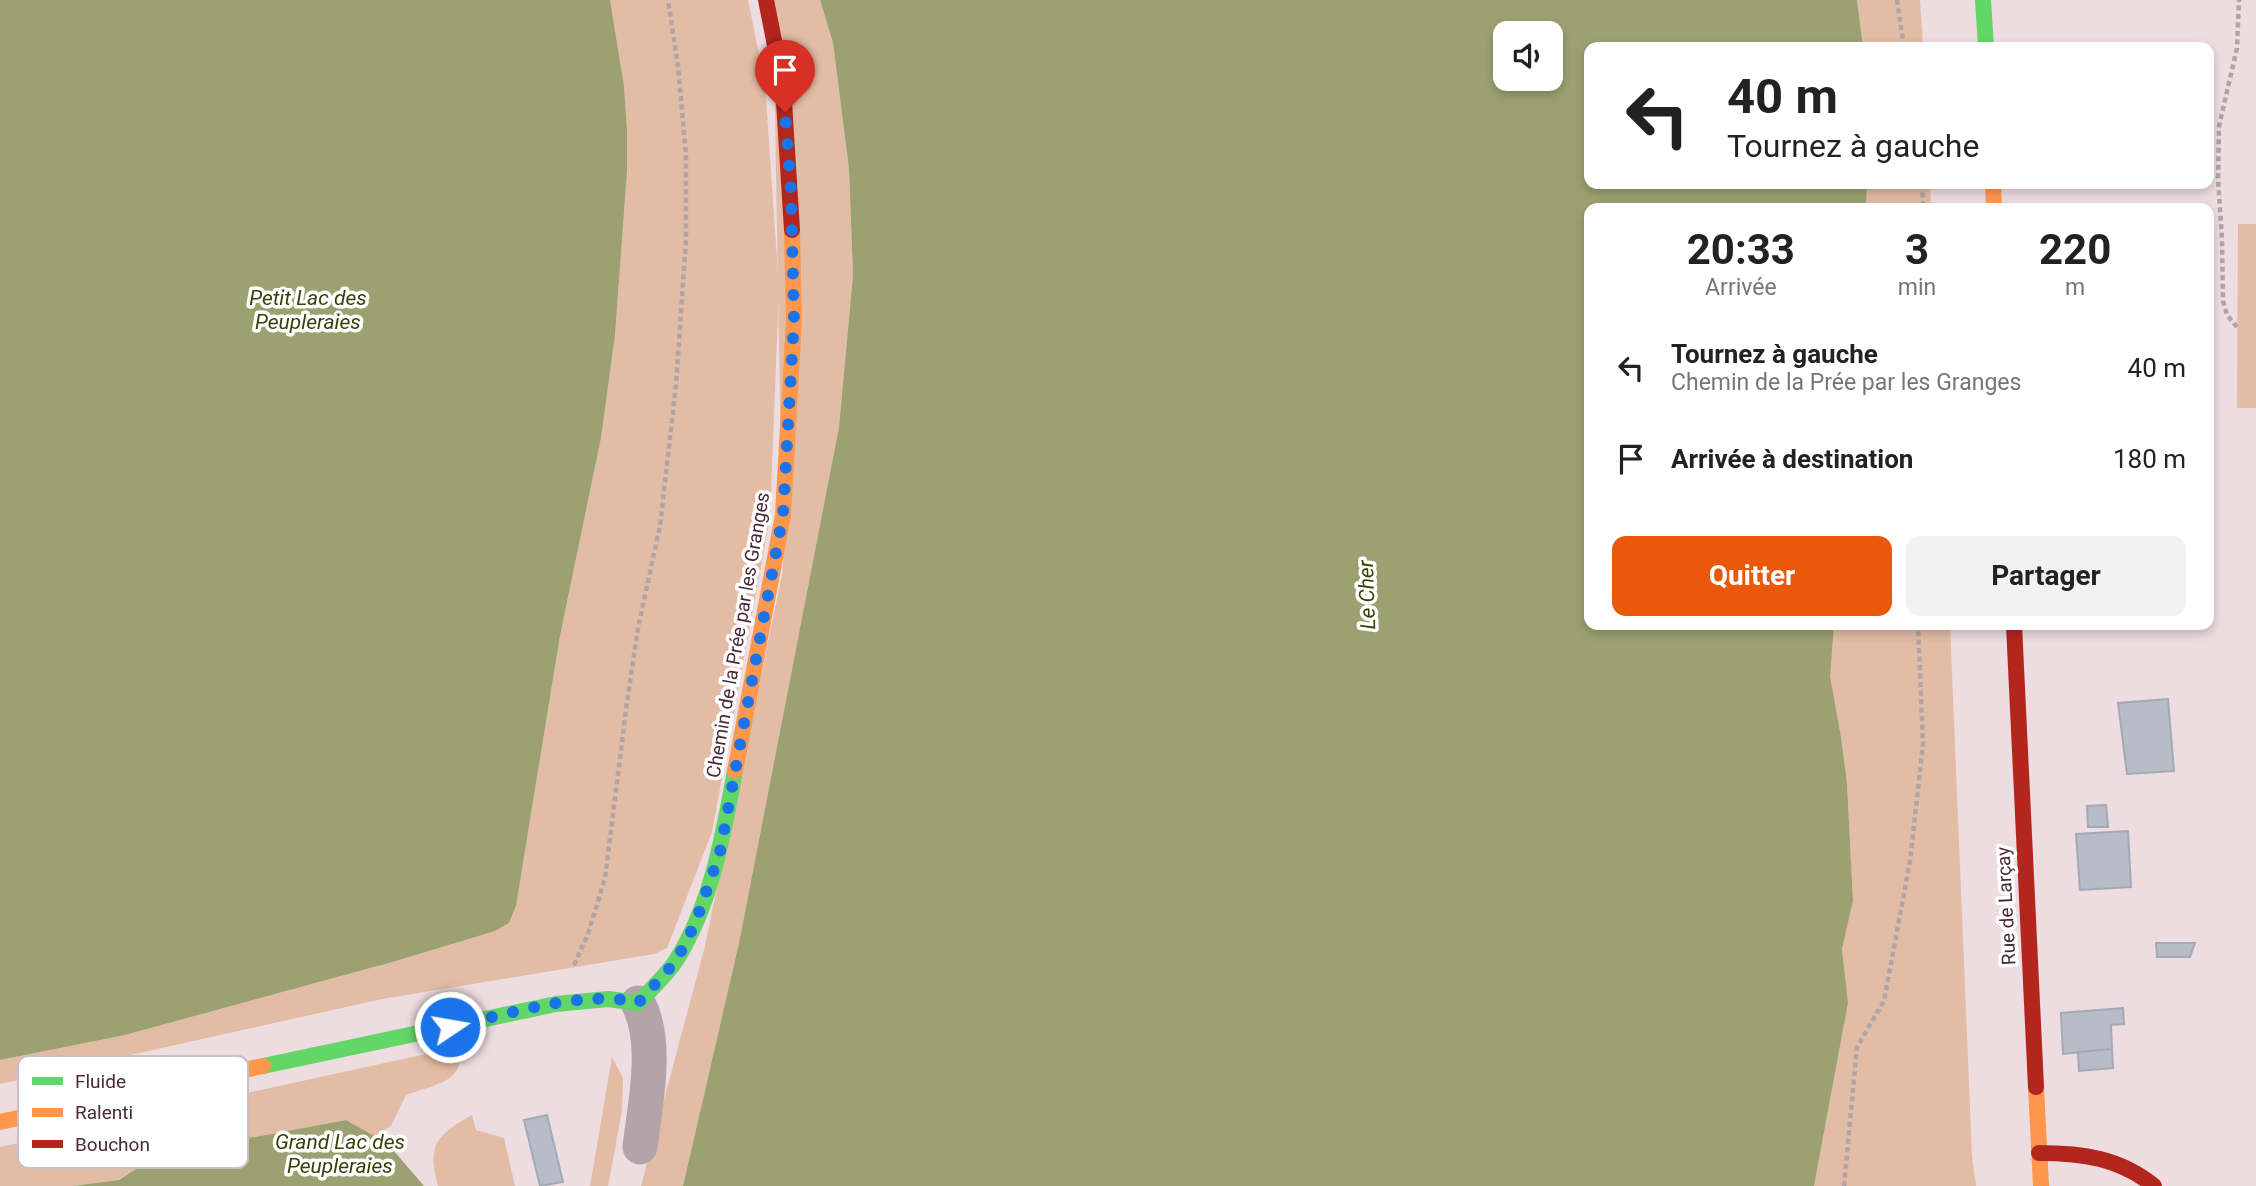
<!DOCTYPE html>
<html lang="fr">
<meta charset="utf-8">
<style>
:root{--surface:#fff;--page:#f2f2f2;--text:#222;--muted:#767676;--accent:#ea580c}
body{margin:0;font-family:Roboto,sans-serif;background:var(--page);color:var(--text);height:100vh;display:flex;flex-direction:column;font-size:26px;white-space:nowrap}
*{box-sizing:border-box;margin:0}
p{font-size:23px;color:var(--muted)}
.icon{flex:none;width:38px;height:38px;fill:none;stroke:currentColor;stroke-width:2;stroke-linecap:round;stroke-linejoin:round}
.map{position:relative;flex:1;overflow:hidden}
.details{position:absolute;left:1584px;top:203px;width:630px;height:427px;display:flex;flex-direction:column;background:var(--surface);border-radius:14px;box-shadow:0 4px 10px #0003}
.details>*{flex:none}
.top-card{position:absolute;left:1584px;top:42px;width:630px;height:147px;border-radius:14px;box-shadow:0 4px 10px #0003;background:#fff;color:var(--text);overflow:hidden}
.fabs{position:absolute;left:1493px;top:21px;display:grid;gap:14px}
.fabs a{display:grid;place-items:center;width:70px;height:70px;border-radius:14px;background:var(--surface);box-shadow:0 4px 10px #0003;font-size:35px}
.pin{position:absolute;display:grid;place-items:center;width:60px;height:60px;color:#fff;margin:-72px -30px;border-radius:50% 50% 50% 0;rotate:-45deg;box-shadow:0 0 7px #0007}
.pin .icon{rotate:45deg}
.me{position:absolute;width:77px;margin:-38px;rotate:78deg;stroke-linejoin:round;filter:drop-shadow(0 0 5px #0008)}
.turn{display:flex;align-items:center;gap:24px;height:147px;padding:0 28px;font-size:32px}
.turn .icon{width:91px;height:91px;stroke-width:2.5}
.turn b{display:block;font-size:49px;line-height:60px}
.eta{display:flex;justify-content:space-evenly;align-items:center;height:119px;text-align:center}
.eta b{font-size:42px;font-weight:700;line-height:49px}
.button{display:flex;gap:14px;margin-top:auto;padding:14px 28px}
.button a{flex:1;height:80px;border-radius:14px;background:var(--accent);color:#fff;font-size:28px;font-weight:700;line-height:80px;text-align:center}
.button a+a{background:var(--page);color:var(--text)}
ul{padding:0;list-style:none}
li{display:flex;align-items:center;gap:21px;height:91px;padding:0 28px}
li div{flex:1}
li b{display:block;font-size:26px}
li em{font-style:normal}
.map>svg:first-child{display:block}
.green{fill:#e2bca5}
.water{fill:#9ba171;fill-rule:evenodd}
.building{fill:#b7bcc7;stroke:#a4aab5;stroke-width:2}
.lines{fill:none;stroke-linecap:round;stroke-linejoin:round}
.path{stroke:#b0a4a7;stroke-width:4.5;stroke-dasharray:5 3.5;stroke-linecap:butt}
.street{stroke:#b2a5a9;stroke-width:35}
.fast{stroke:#63d668;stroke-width:16}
.slow{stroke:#ff974d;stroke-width:16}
.jam{stroke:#b3261e;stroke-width:16}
.route{stroke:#1a73e8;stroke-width:12;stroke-dasharray:0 21.6}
.labels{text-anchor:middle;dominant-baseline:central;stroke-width:7;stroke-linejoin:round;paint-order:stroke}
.street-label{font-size:19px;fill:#4a2b35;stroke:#fff}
.water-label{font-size:21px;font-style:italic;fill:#37420b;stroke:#fff}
.key{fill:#fff;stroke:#c9bfc2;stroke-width:2}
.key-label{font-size:19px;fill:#4a2b35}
</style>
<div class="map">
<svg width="2256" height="1186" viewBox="0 0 2256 1186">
<rect width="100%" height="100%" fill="#eddce0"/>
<!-- green -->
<g class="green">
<polygon points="610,0 748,0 765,84 779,289 770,517 712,832 667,948 654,954 382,999 0,1084 0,1060 125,1035 396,961 495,931 509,923 516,906 560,636 601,438 615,335 627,172 627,130 624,86"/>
<polygon points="773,0 820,0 833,43 849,169 853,275 839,427 739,943 683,1186 641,1186 705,946 783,570"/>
<polygon points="1857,0 1920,0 1923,47 1863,47"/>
<polygon points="1867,184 1930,184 1931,208 1866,208"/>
<polygon points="2238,224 2256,224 2256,408 2237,408"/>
<polygon points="1834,625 1950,625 1972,1156 1976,1186 1814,1186 1848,1003 1842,949 1853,901 1847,783 1841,737 1829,677"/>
<path d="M458,1047C469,1083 430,1085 406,1095L391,1126L374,1137L346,1120L255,1137L206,1139L164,1151L119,1180L72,1186H0V1147Z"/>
<polygon points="612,1057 623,1078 622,1111 608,1186 590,1186"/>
<path d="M472,1115L476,1130L504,1138L515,1186H438C426,1145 438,1134 472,1115Z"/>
</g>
<!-- water -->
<g class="water">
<polygon points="0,0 610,0 624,86 627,130 627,172 615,335 601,438 560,636 516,906 509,923 495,931 396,961 125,1035 0,1060"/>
<path d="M820,0H1857L1863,47H1589V184H1867L1866,208H1589V625H1834L1830,677L1841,737L1847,783L1853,901L1842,949L1848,1003L1814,1186H683L739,943L839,427L853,275L849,169L833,43ZM1550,33V79H1505V33Z"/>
<polygon points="346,1120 388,1144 424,1186 72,1186 119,1180 164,1151 183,1144 206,1139 255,1137"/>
</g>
<!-- building -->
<g class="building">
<polygon points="2168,699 2174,771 2127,774 2118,703"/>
<polygon points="2106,805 2108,827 2088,827 2087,806"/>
<polygon points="2128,831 2131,887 2080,890 2076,834"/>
<polygon points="2156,943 2195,943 2190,957 2157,957"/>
<polygon points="2123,1008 2124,1024 2111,1025 2112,1049 2063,1054 2061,1013"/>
<polygon points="2112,1049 2113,1068 2079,1071 2078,1052"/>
<polygon points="547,1115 563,1182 540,1186 524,1120"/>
</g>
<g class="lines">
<!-- path -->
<g class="path">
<polyline points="1897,0 1904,47"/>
<polyline points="1922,184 1923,208"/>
<polyline points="2237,327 2227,315 2223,301 2222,238 2218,179 2219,126 2237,48 2239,0"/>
<polyline points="574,965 588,934 605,878 627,702 638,628 660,526 676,385 686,240 686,156 678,66 668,0"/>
<polyline points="1844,1186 1857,1047 1884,1001 1910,861 1923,744 1918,625"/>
</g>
<!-- street -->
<path class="street" d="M638,1003C659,1042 645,1104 640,1147"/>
<!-- fast -->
<g class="fast">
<polyline points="1983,0 1986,47"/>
<path d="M263,1066L556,1004L608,999L638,1003C651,989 667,975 677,959C712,902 723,835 735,771"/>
</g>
<!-- slow -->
<g class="slow">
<polyline points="1993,184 1994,208"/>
<polyline points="735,771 783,515 794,320 792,230"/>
<polyline points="2036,1087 2041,1186"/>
<polyline points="0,1122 263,1066"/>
</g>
<!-- jam -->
<g class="jam">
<polyline points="766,0 783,86 792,230"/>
<polyline points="2014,625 2036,1087"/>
<path d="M2039,1153C2082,1153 2120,1158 2154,1186"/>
</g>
</g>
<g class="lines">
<!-- route -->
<path class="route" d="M450,1027C502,1016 588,988 638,1003L676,961L695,924L720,852L783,515L794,320L791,191L785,112"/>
</g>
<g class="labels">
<!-- street labels -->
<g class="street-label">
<text transform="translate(738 635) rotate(-80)">Chemin de la Prée par les Granges</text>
<text transform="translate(2006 906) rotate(-93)">Rue de Larçay</text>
</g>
<!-- water labels -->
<g class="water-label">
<text x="308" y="298">Petit Lac des<tspan x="308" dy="24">Peupleraies</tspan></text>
<text transform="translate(1367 595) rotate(-92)">Le Cher</text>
<text x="340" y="1142">Grand Lac des<tspan x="340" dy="24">Peupleraies</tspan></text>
</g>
</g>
<!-- legend -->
<rect x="18" y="1056" width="230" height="112" rx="10" class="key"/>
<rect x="32" y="1077" width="31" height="8" fill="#63d668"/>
<rect x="32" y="1108" width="31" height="9" fill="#ff974d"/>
<rect x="32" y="1140" width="31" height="8" fill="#b3261e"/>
<g class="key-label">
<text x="75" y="1088">Fluide</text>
<text x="75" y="1119">Ralenti</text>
<text x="75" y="1151">Bouchon</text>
</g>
</svg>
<div class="fabs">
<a><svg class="icon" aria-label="sound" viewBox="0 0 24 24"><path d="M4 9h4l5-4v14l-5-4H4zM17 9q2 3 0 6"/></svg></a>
</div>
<div class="pin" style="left:785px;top:112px;background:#d93025"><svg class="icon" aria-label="arrive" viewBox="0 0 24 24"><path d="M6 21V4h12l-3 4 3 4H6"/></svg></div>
<svg class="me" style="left:450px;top:1027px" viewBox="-20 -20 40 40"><circle r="17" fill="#1a73e8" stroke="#fff" stroke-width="3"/><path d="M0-11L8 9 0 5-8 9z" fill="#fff"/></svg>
<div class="top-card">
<div class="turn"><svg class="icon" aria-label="left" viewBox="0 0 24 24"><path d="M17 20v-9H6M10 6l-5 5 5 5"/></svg><div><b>40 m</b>Tournez à gauche</div></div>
</div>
<section class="details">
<div class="eta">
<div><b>20:33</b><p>Arrivée</p></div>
<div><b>3</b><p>min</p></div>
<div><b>220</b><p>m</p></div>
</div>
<ul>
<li><svg class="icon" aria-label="left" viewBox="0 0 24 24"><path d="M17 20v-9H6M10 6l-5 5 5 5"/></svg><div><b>Tournez à gauche</b><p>Chemin de la Prée par les Granges</p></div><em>40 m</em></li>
<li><svg class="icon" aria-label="arrive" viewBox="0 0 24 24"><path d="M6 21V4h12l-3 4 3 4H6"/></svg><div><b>Arrivée à destination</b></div><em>180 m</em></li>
</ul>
<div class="button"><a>Quitter</a><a>Partager</a></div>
</section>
</div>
